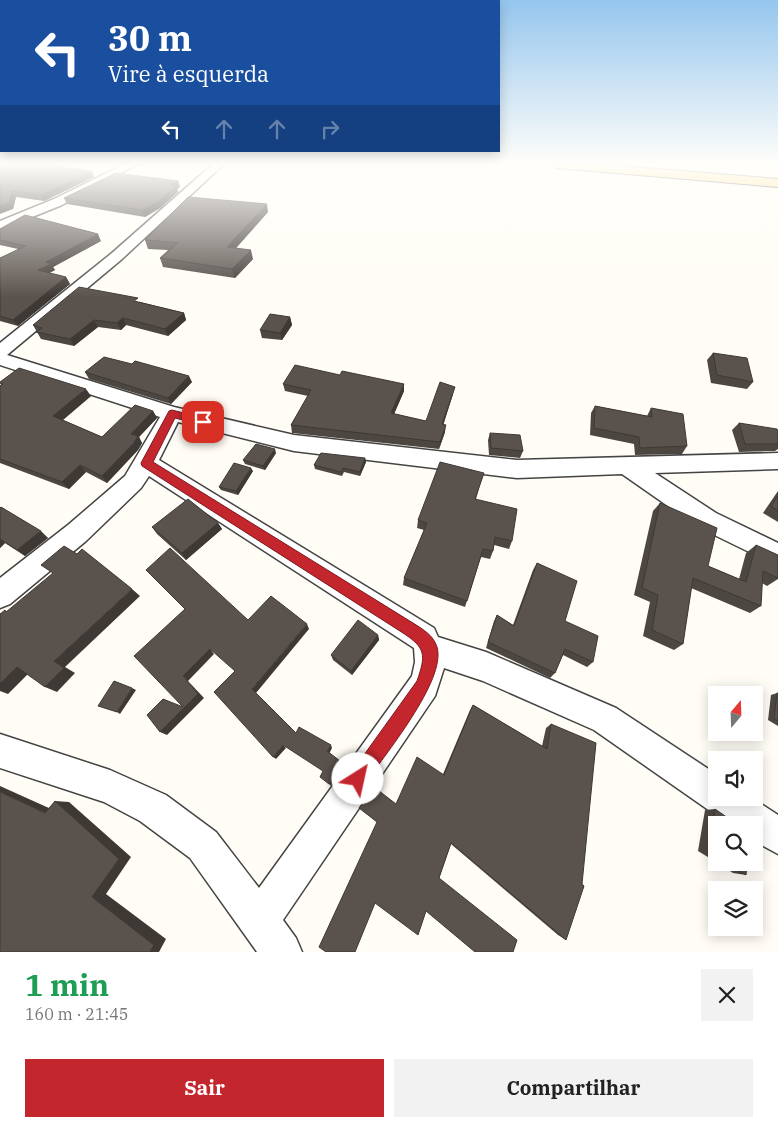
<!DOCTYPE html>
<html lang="pt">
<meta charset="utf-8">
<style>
:root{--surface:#fff;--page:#f2f2f2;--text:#222;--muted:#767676;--accent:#c4262e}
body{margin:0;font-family:"IBM Plex Serif",serif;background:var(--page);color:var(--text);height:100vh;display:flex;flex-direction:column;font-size:19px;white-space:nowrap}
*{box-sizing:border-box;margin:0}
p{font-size:16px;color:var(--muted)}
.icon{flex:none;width:28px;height:28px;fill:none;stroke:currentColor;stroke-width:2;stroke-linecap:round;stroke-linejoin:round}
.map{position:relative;height:952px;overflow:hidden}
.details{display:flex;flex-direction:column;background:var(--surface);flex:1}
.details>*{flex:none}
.banner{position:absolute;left:0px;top:0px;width:500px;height:152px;box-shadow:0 2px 12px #0003;background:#1a4fa0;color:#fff;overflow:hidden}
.needle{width:32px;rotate:19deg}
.tools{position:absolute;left:708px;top:686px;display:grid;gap:10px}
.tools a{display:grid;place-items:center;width:55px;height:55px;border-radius:0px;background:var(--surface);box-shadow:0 2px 12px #0003;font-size:25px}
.pin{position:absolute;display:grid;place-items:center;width:42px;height:42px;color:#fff;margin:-21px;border-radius:10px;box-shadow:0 2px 8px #0006}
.me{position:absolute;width:55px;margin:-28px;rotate:35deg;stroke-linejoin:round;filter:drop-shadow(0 0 4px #0008)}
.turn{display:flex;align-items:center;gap:18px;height:105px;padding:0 25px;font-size:22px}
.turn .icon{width:65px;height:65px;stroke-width:2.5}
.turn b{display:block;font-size:35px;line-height:42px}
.lanes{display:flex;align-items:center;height:48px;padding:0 25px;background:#0003;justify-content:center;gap:25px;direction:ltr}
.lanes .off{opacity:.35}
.round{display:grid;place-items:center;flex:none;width:52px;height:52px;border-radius:0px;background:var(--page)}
.headline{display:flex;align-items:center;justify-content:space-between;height:85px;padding:0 25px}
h1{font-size:30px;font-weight:700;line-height:38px;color:#1e9e55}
.cta{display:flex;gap:10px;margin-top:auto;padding:10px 25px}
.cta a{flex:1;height:58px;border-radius:0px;background:var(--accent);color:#fff;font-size:20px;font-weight:700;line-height:58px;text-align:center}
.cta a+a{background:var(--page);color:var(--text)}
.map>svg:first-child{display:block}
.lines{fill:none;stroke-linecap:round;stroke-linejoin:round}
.minor-casing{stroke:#444;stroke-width:3}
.primary-casing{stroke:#222;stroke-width:2}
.minor{fill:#fff;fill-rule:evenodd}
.primary{fill:#f9d66b;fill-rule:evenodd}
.wall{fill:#4d4742}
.shaded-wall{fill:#3f3936}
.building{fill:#5a524d;stroke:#3f3936}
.route{fill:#c4262e;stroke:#7f191e}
</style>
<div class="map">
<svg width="778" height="952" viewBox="0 0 778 952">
<rect width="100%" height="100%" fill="#fffdf5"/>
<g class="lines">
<!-- minor casing -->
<g class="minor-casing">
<g id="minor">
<polygon points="125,164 138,164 62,205 0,230 0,221 54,199"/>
<polygon points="213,164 224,164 122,259 7,355 174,407 294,435 517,460 778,453 778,469 655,473 716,513 778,543 778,566 698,527 622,474 517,478 294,451 178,422 159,460 434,628 438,637 486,652 616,708 716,774 716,798 752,798 778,815 778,854 754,841 754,825 730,825 594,730 483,681 444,668 435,696 283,920 296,938 302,952 257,952 190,858 140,821 104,802 0,768 0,734 110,770 166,795 216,832 259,888 412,676 415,662 414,648 149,476 141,488 86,541 10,604 0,608 0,578 68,525 125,476 160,417 0,365 0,343 112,253"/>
</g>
</g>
<!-- primary casing -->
<g class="primary-casing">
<polygon id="primary" points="551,164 599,164 778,179 778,187 557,168"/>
</g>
<!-- minor -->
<use href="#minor" class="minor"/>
<!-- primary -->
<use href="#primary" class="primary"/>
</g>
<!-- wall -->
<g class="wall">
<polygon points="0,164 61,166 92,171 94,177 44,201 16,197 13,209"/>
<polygon points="178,181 180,187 177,189 178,192 160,208 145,217 67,204 64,198"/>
<polygon points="268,212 236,248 253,259 235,278 163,267 160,258 168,250 148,249 145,240"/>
<polygon points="0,229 101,241 53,267 55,270 49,273 66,277 70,284 18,326 0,321 0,258 18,249 0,245"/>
<polygon points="140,302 184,313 186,320 168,336 126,325 121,330 98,327 74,346 41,339 33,325"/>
<polygon points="290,317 292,325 282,340 262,338 260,330"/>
<polygon points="713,353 753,382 747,389 711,383 707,360"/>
<polygon points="132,364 192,382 171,404 89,379 85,372"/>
<polygon points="0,382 91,396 63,420 102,437 153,411 157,418 139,437 142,443 138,450 107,483 86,472 69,489 0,463 0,386 1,385"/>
<polygon points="283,384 404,391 394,414 426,421 453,394 443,425 445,432 439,449 292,433 291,425 308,396 285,391"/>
<polygon points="595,406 647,416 651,408 687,446 682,454 635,455 634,444 590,435 591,413"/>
<polygon points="739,423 778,431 778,449 775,451 739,452 732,430"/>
<polygon points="490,433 523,451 520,458 489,455 488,440"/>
<polygon points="276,453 265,470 245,464 243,460"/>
<polygon points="365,458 366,462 360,476 344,472 342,476 315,469 314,465"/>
<polygon points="253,471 238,495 221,490 219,487"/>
<polygon points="481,481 476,499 512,541 509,549 494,545 493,551 490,559 481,557 465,607 403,585 404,578 424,530 417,528 418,520"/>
<polygon points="778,491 778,522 763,513"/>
<polygon points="660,503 708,566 739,579 746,553 756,545 778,555 778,579 767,586 762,583 761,606 750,613 691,588 683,644 674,650 643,636 650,602 634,595 653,511"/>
<polygon points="0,508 48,538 25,556 5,543 0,548"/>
<polygon points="218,523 222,529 186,560 157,534 152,527"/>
<polygon points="537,563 565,621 593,662 587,667 563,655 555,673 550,678 486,648 494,621 497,615 513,625 533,570"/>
<polygon points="378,635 379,640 352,675 333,660 331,655"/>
<polygon points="777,693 778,693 778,726 768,720 771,695"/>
<polygon points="473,705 542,746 546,728 551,724 566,940 558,935 451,844 439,878 475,952 396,804 443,774 470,710"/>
<polygon points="715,809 716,825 716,862 698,851 705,810"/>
<polygon points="717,862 747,862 746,875 733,873"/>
</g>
<!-- shaded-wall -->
<g class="shaded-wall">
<polygon points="92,171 94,177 44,201 41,195"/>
<polygon points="178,181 180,187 177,189 178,192 160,208 145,217 142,210 171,185"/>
<polygon points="12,191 16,197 13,209 0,214 0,206"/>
<polygon points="267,204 268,212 229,256 227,247"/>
<polygon points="98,234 101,241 53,267 55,270 42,277 38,270 46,262"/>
<polygon points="251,250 253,259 235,278 232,269"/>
<polygon points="66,277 70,284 18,326 13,320"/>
<polygon points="184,313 186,320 168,336 165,329"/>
<polygon points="290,317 292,325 282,340 280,333"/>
<polygon points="123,318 126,325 121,330 117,323"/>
<polygon points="94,320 98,327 74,346 70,339"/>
<polygon points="189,376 192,382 171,404 168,398"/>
<polygon points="404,384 404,391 391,421 391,413"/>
<polygon points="455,387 453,394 441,432 442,424"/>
<polygon points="86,389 91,396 59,423 53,416"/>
<polygon points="153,411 157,418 139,437 142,443 138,450 107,483 102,476 131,434"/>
<polygon points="446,425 445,432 439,449 440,442"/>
<polygon points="275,449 276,453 265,470 263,466"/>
<polygon points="365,458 366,462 360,476 360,472"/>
<polygon points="80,465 86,472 69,489 62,482"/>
<polygon points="251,468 253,471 238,495 236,491"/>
<polygon points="218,523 222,529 186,560 182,553"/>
<polygon points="41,531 48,538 25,556 17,550"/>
<polygon points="0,539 5,543 0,548"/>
<polygon points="132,589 140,596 65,667 75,673 57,692 45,687 54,661"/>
<polygon points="307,624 309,629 256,693 252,689"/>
<polygon points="378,635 379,640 352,675 351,671"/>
<polygon points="210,649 214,654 188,681 204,698 167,735 160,732 198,694 183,676"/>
<polygon points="17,667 30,672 8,694 0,691 0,684"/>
<polygon points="132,688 136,690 120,714 117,712"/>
<polygon points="283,745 286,748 276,759 273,757"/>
<polygon points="331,745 332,748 329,754 327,751"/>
<polygon points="344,764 345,766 331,786 329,784"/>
<polygon points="0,786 60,813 45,813 0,792"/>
<polygon points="55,801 69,802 131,857 106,894 166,939 159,952 150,952 92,897"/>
</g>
<!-- building -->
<g class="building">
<polygon points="0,164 60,164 56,166 92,171 41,195 12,191 9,203 0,206"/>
<polygon points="116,173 178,181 171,185 176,186 158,202 142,210 64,198"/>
<polygon points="188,197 267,204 227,247 251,250 232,269 160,258 178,243 145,240"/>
<polygon points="25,215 98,234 46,262 51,264 38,270 66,277 13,320 0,316 0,258 26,246 0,240 0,229"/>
<polygon points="79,287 138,298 134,301 184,313 165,329 123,318 117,323 94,320 70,339 36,332 42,328 33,325"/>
<polygon points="270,314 290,317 280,333 260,330"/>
<polygon points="713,353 747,358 753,382 717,375"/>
<polygon points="104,357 132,364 135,361 189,376 168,398 85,372"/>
<polygon points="295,365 340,375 342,371 404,384 391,413 426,421 440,382 455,387 442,424 446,425 440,442 291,425 311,390 283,384"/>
<polygon points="19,368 86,389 53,416 102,437 135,405 153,411 131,434 138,436 134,443 102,476 80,465 62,482 0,459 0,386 3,384 0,383 0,382"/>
<polygon points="595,406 652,417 651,408 683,414 687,446 640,448 639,437 594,428"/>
<polygon points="739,423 777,429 778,431 778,444 745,444"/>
<polygon points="490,433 520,435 523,451 491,448"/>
<polygon points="256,444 275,449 263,466 243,460"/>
<polygon points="321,453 365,458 360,472 343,468 341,472 314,465"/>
<polygon points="440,462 484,473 475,499 517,509 512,541 495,537 493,551 483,549 467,601 404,578 427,523 418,520"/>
<polygon points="234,463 251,468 236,491 219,487"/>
<polygon points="778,496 778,511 771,506"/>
<polygon points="188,499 218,523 182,553 152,527"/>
<polygon points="660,503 717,528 708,566 746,582 756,545 778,555 778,578 763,571 761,606 693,578 683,644 652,630 658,595 642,588"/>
<polygon points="1,507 41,531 17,550 0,539 0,508"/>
<polygon points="64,546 77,554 82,549 132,589 54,661 64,668 45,687 17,667 0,684 0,614 5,610 6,612 53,573 41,565"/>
<polygon points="170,548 248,620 271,596 307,624 252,689 296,733 299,727 331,745 327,751 344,764 329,784 320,777 323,771 283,745 273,757 214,692 235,671 210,649 183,676 198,694 160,732 147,715 163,699 183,707 134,656 185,609 146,570"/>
<polygon points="537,563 577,581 565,621 598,636 593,662 565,649 555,673 488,642 497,615 514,626"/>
<polygon points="358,620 378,635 351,671 331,655"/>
<polygon points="114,681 132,688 117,712 98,706"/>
<polygon points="777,693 778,693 778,721 774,718"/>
<polygon points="473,705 547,749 551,724 596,743 582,884 584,886 566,940 451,843 439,878 517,940 513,952 475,952 426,911 418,935 375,903 355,952 326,952 319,947 377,822 359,808 374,787 396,804 417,757 444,775"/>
<polygon points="0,792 45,813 55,801 119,859 92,897 154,945 150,952 0,952"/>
<polygon points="715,809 738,825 716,825 716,856 709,852"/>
<polygon points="726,862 747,862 746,875"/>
</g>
<!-- sky -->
<linearGradient id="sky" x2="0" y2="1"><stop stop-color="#95c6ee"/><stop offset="0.55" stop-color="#fffefa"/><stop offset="1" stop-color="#fffefa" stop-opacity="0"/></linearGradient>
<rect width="778" height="297" fill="url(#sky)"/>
<!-- route -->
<path class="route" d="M172,410L207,419L208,422L203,425L175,418L153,462L413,623C424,630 433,635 437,647C447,680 383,757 364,785L358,788L351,785L349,779L351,773L417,681C426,655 426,648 403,633L142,466L141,463L169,411Z"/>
</svg>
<div class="tools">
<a><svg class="needle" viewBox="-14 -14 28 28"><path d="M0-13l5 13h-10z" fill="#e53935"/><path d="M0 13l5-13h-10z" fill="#767676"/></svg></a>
<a><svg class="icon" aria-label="sound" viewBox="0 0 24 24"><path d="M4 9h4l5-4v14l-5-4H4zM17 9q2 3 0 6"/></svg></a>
<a><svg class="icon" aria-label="search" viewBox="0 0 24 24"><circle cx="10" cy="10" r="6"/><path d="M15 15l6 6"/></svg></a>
<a><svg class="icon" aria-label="layers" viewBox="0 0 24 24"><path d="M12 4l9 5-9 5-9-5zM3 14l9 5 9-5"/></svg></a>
</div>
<div class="pin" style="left:203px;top:422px;background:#d93025"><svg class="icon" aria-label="arrive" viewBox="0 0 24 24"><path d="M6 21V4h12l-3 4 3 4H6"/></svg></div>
<svg class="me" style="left:358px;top:779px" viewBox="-20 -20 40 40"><circle r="19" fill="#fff"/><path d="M0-13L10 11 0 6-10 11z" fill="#c4262e"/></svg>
<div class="banner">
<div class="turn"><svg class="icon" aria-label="left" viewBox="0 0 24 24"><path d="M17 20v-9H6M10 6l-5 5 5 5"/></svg><div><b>30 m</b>Vire à esquerda</div></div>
<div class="lanes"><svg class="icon" aria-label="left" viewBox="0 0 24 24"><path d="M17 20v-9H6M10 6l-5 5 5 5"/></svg><svg class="icon off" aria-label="ahead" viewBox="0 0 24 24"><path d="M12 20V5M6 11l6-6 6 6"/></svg><svg class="icon off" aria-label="ahead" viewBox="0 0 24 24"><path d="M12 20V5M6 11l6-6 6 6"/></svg><svg class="icon off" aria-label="right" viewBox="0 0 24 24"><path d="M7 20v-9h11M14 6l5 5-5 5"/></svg></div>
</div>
</div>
<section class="details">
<div class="headline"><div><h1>1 min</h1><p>160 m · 21:45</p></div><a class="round"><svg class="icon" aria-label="close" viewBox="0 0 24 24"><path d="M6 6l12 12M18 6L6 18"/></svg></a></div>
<div class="cta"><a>Sair</a><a>Compartilhar</a></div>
</section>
